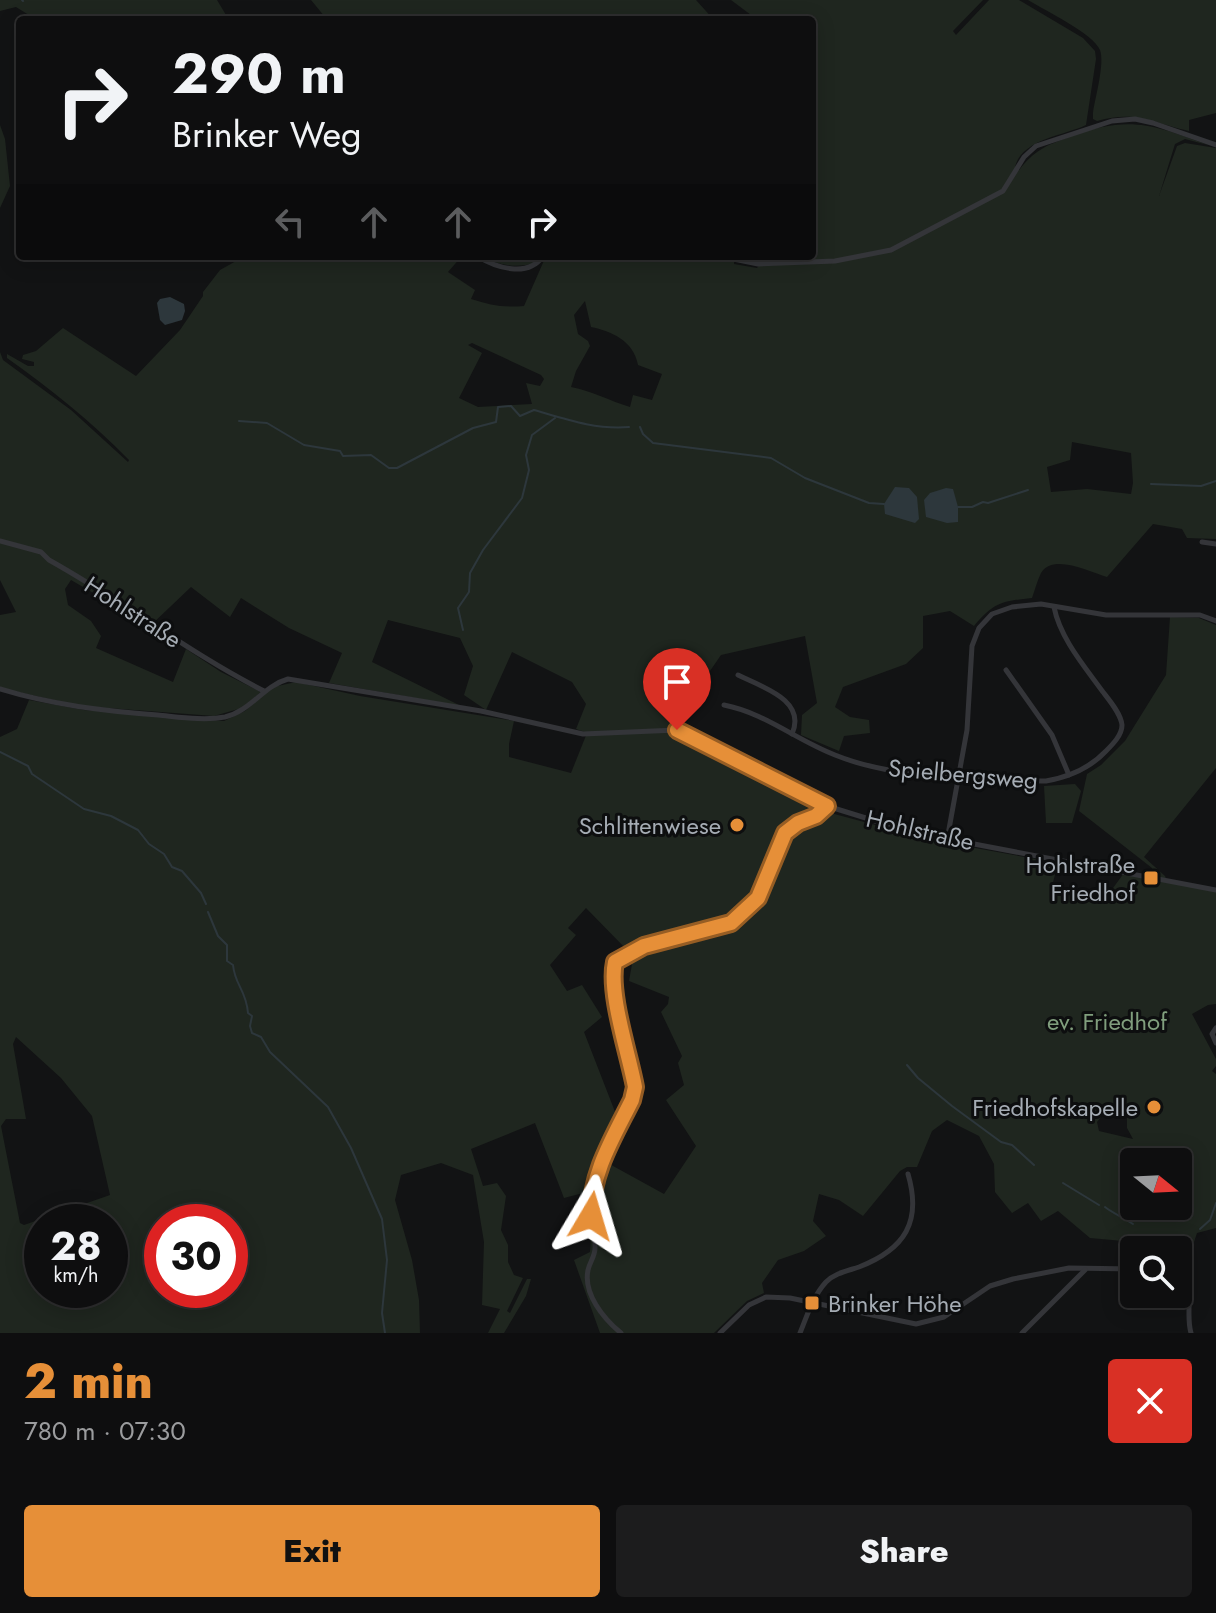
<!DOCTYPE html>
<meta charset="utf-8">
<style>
:root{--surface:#0e0e0f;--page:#1c1c1d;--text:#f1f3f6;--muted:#9b9c9e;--line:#2e2e2f;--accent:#e68f38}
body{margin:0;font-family:Jost,sans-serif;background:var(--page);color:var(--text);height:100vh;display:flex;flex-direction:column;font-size:30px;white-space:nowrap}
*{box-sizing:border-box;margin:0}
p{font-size:26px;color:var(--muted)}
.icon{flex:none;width:44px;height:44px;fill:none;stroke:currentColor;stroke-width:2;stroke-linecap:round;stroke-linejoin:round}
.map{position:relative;height:1333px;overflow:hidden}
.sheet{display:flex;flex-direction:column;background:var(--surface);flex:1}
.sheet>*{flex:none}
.top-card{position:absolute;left:16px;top:16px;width:800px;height:244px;border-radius:8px;box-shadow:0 4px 20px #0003,0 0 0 2px var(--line);background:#0e0e0f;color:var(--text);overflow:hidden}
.needle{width:52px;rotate:108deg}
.buttons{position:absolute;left:1120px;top:1148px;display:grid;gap:16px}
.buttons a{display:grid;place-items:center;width:72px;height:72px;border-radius:8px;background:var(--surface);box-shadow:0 4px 20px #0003,0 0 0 2px var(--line);font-size:40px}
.speed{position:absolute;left:24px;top:1204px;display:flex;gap:16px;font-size:40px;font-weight:700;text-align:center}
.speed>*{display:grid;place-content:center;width:104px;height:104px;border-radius:50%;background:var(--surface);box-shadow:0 4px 20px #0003,0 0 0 2px var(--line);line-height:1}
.speed small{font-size:20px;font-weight:400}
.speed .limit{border:12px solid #d22;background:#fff;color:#111}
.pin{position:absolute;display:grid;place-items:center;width:68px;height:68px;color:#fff;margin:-82px -34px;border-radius:50% 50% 50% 0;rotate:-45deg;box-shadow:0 0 8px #0007}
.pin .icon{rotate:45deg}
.me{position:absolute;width:88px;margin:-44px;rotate:7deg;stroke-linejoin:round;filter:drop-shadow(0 0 6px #0008)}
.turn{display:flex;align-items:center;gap:28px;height:168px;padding:0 24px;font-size:36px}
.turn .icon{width:104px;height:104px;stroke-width:2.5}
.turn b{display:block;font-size:56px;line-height:68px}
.lanes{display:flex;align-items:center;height:76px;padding:0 24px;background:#0003;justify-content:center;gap:40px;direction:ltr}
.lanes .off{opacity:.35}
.round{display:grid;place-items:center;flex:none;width:84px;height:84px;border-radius:8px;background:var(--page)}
.summary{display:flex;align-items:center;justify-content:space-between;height:136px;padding:0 24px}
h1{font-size:48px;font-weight:800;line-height:60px;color:var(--accent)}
.button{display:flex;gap:16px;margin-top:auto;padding:16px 24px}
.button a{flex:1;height:92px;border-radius:8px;background:var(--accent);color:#111;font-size:32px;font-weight:800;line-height:92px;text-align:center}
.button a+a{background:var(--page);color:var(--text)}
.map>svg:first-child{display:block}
.green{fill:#1f261f;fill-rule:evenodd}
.water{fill:#2d373c}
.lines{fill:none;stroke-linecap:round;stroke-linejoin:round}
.stream{stroke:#2d373c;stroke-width:2}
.minor{stroke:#343539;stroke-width:5}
.route-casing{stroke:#965d24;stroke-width:20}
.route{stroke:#e68f38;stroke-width:14}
.poi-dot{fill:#e68f38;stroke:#0d0e0f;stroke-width:3}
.labels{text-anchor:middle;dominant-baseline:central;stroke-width:6;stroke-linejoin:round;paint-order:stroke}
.street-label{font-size:24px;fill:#a5acb4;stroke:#0d0e0f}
.poi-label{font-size:24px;fill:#a5acb4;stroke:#0d0e0f;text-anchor:end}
.park-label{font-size:24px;fill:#809e7d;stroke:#0d0e0f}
</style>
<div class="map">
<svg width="1216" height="1333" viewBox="0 0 1216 1333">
<rect width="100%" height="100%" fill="#121314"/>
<!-- green -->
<g class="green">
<polygon points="0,0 217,0 229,20 37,20 16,7 0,11"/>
<polygon points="311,0 696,0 714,20 322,20 325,17"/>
<path d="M731,0H983L953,31L956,35L989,0H1019L1083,38L1095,51L1096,59L1086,125C1063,136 1022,139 1015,167L1019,170C1035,150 1045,146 1069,137C1128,115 1152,124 1208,145L1185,139L1175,144L1159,196L1177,146L1185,143L1216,148V539L1187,538L1182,529L1153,524L1107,577C1090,572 1053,553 1041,573C1037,581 1035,590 1032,598C1002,601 993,603 974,626L950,611L923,616V648L906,664L843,687L835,707L850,717L869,720L870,733L844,736L839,751L801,735L802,715L817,703L805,636L721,655L668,732L676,733L819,808L796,821L784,832L758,896L732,921L705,929L704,935L732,926L760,900L786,835L798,825L827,812L931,840L1058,863L1051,890L1105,899L1124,873L1151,877L1152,868L1079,811L1087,774L1101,765L1125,741L1166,675L1170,617L1199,618L1216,625V768L1144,857L1165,876L1167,881L1216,890V1004L1208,1005L1192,1014L1216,1059V1066L1212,1071L1216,1074V1228L1197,1233L1182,1278L1178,1275V1250H1134L1123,1241L1090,1238L1058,1211L1041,1221L1028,1203L1012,1213L995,1192L994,1164L979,1136L947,1120L932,1131L917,1167H907L900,1171L863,1216L839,1200L819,1194L813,1221L826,1236L804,1251L778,1260L762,1283L764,1293L747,1301L714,1333H600L574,1260L590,1252C592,1232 587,1213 587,1192L595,1189L604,1161L664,1194L696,1146L666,1100L684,1085L678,1063L682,1056L661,1012L668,1004L669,997L629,981L634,953L650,947L652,941L627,950L586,908L568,928L576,935L550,965L567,991L582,985L602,1017L584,1032L619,1122L587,1192L564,1198L535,1123L471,1149L483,1186L497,1183L506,1196L501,1230L508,1245V1262L514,1275L523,1278L507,1311L510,1313L527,1279H531L526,1296L504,1333H488L500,1309L482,1305L484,1242L473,1175L441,1163L401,1175L395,1200L412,1260L419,1300L420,1333H0V737L17,729L29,700L84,710L224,721L245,711L273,687L296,682L360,696L514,721L509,744V757L571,773L587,733L576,729L586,704L572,682L512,652L486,710L464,695L473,666L460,638L388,620L372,662L461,706L329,683L342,653L289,628L241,598L230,617L191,587L150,626L71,580L65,589L68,605L91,621L101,636L96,648L173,682L186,649L221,672L261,692L242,708L214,716L81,706L0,688V615L16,612L0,580V352L3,360L71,410L128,462L129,460C92,422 51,389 7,358V354L28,366H34V362L22,359L23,355L36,351L63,328L136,376L180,330L203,296V292L220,270L245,256H462L448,272L475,290L471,299C490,305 504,308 524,306L546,256H734V264L757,268L763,260L735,256H812V20H749L751,15ZM585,301L591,327C611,331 634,341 638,365L662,374L652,400L633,395L630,407C610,401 592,391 571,387L576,371L590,346L588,341L578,334L574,315ZM472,343L541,375L544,379L540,386L526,383L532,404L478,407L459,398L482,353L468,345ZM1072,442L1131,453L1133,483L1131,494L1087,489L1051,492L1047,467L1070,460ZM16,1037L61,1078L92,1116L110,1195L24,1225L20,1223L1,1126L6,1119H26L13,1044ZM1102,1116H1127V1128L1133,1139L1099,1131L1097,1122ZM1134,1162H1178V1206H1134ZM42,1222H110V1290H42ZM162,1222H230V1290H162Z"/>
<path d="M1028,0H1216V113L1189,120V131C1152,123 1137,110 1097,121L1093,119V113C1095,98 1105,64 1100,50C1094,34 1044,10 1028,0Z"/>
<polygon points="0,125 5,139 10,186 0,208"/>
<path d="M481,256H541L537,262C518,269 499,266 481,256Z"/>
<polygon points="1075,784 1081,791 1072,823 1046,823 1044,786"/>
</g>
<!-- water -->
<g class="water">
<polygon points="170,297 184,304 185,311 182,320 165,325 160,320 157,303 160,299"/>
<polygon points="895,487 909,488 917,497 919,519 915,523 885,514 884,504"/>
<polygon points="946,488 953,489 958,507 958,522 947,523 926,517 924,500 930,493"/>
</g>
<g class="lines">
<!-- stream -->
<g class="stream">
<polyline points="22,0 23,1"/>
<path d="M239,421L267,423L304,445L340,451L343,456L371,455L389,468H397L473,428L496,422L498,407L511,406L520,416L534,410C565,419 596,430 629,427"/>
<polyline points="640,427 643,434 653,443 771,458 805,478 869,503 884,504"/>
<polyline points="1151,484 1201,486 1216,481"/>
<polyline points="958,507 972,507 983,502 988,503 1028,490"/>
<polyline points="463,630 458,608 469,592 470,573 483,550 522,498 529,470 526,455 532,435 555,418"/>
<polyline points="0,752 28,766 32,774 84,809 111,816 138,830 149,844 164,854 172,867 182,871 201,893 206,904"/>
<path d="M208,912L218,936L227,945V961L233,965C235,986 246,989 248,1013L252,1016L250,1026L252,1033L261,1037L270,1052L328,1107L351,1148L382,1219L387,1260L382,1313L385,1333"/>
<polyline points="907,1065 918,1078 952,1106 1001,1142 1012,1145 1034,1165"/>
<polyline points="1063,1183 1099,1205"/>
<path d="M1105,1207C1114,1214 1123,1217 1133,1224"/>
<polyline points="1200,1229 1210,1220 1216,1203"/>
</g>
<!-- minor -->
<g class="minor">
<path d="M477,256C496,268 528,278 543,256"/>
<polyline points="719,256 758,264 835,261 891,250 1003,191 1024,157 1036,146 1112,121 1135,119 1153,123 1216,145"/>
<path d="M0,541L41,552L49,560C123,601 189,653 264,691"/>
<polyline points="1202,542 1216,544"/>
<polyline points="1006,670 1052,735 1069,775"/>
<path d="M738,675C762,687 807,700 792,734"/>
<path d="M0,689C52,705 104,711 158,715C179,717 204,721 225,717C251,711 263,686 288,679L481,711L583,734L677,730L827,806L911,832L1216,890"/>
<path d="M724,705C765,713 796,740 835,755C897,780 979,779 1046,781C1069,777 1090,768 1106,751C1113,744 1122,735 1122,725C1121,714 1110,701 1103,692C1085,667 1060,638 1054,607"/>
<polyline points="947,840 967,730 972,646 979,628 992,614 1012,607 1041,604 1106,615 1200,615 1216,621"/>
<polyline points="1216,1028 1212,1034 1216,1043"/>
<path d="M1178,1278C1196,1293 1185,1313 1191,1333"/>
<path d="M621,1333C604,1319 583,1294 588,1270C590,1261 596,1255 595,1246C595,1230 590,1214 591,1197C592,1167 619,1127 632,1100L635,1087C631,1067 607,974 615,961C629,940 707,935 731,923C735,921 740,915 744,911C772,886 766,864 783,837C794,820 816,821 827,806"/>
<polyline points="720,1333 749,1305 766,1297 790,1298 916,1324 944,1317 990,1286 1013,1279 1069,1268 1134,1269"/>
<path d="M800,1333C807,1316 813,1296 826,1282C835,1273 847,1271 859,1267C905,1249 922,1222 908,1174"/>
<polyline points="1022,1333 1085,1270"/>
</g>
</g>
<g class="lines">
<!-- route casing -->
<g class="route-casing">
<path id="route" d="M591,1216C591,1173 613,1138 632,1100L635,1087C629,1054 608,993 615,962L644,946L731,923L758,898L785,833L798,823L816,816L827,806L677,730"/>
</g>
<!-- route -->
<use href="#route" class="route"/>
</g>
<!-- markers -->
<g class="poi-dot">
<circle cx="737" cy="825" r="8"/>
<rect x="1143" y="870" width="16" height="16" rx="4"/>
<circle cx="1154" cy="1107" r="8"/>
<rect x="804" y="1295" width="16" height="16" rx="4"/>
</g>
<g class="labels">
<!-- street labels -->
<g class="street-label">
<text transform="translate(133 612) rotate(33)">Hohlstraße</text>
<text transform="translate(963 774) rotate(5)">Spielbergsweg</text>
<text transform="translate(920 830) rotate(13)">Hohlstraße</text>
</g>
<!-- poi labels -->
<g class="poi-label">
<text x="721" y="825">Schlittenwiese</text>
<text x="1135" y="864">Hohlstraße<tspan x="1135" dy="28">Friedhof</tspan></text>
<text x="1138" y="1107">Friedhofskapelle</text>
<text x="828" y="1303" text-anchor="start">Brinker Höhe</text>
</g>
<!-- park labels -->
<g class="park-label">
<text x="1107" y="1021">ev. Friedhof</text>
</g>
</g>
</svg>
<div class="buttons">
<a><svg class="needle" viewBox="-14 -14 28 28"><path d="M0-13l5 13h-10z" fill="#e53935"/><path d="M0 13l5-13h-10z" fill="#9b9c9e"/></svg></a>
<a><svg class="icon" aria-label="search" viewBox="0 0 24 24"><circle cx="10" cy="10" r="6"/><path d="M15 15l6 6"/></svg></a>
</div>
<div class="speed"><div>28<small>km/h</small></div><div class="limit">30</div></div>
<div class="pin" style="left:677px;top:730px;background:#d93025"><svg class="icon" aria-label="arrive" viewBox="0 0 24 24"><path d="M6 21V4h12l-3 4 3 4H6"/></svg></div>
<svg class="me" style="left:591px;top:1216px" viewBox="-20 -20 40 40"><path d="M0-17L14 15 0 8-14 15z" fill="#e68f38" stroke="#fff" stroke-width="4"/></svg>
<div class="top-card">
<div class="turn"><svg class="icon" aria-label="right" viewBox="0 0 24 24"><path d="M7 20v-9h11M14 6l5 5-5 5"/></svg><div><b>290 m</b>Brinker Weg</div></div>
<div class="lanes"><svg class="icon off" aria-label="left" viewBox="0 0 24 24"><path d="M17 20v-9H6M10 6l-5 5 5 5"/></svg><svg class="icon off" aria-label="ahead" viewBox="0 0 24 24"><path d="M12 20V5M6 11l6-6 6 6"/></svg><svg class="icon off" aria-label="ahead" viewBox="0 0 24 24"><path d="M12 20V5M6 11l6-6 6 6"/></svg><svg class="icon" aria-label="right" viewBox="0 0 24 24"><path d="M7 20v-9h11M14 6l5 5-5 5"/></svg></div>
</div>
</div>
<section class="sheet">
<div class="summary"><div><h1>2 min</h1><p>780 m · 07:30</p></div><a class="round" style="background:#d93025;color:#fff"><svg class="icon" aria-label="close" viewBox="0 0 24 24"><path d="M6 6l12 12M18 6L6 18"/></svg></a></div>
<div class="button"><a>Exit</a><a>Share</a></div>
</section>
